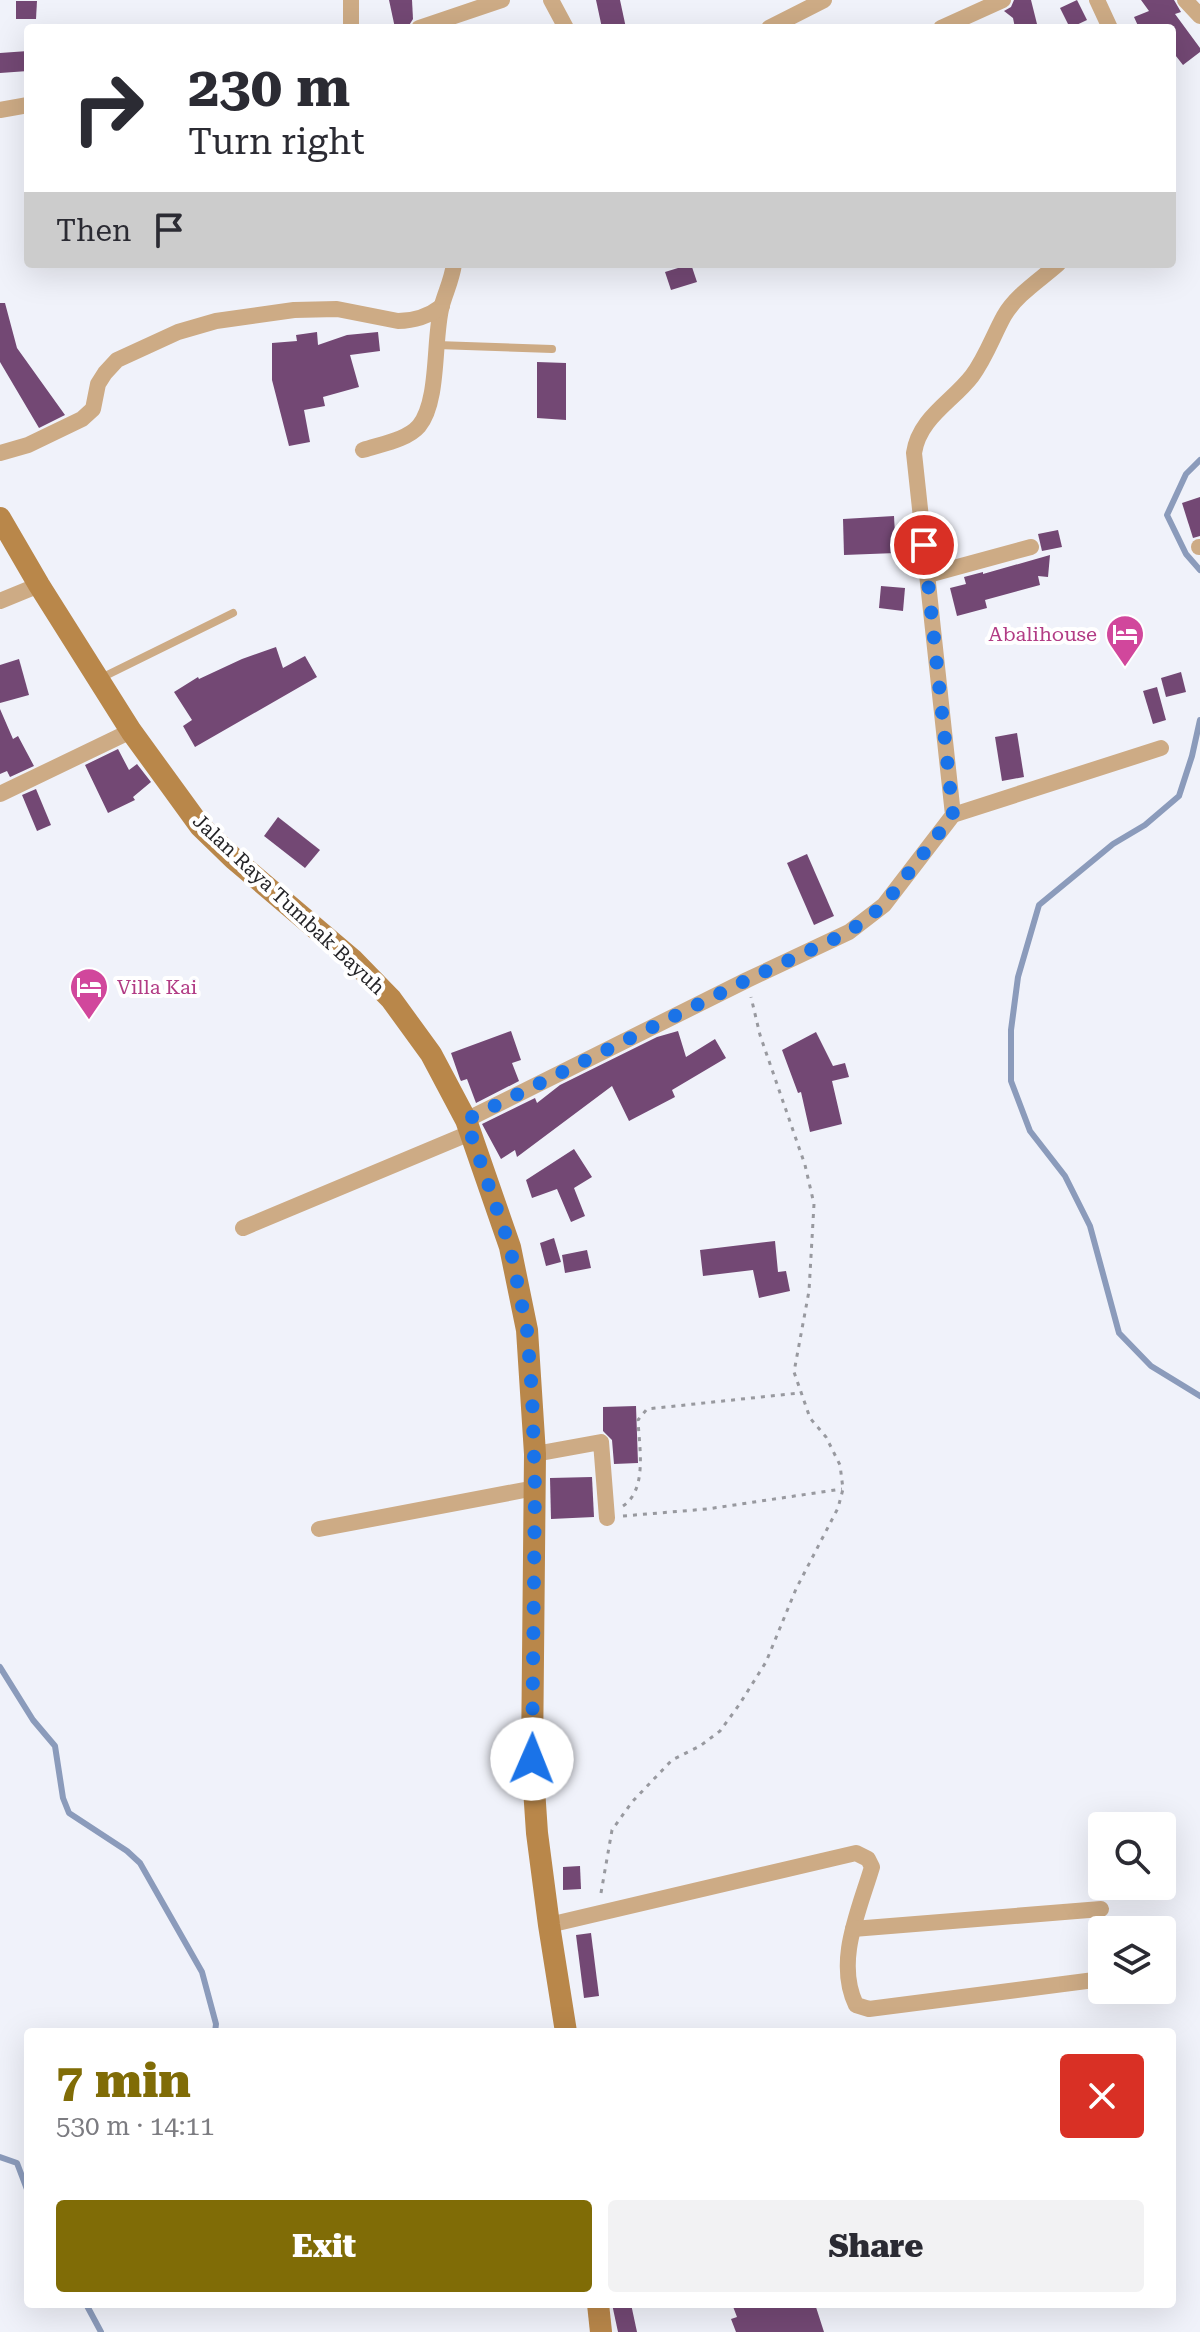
<!DOCTYPE html>
<meta charset="utf-8">
<style>
:root{--surface:#fff;--page:#f2f2f3;--text:#2b2b33;--muted:#7c7c81;--accent:#806c06}
body{margin:0;font-family:"Roboto Serif",serif;background:var(--page);color:var(--text);height:100vh;display:flex;flex-direction:column;font-size:30px;white-space:nowrap}
*{box-sizing:border-box;margin:0}
p{font-size:26px;color:var(--muted)}
.icon{flex:none;width:44px;height:44px;fill:none;stroke:currentColor;stroke-width:2;stroke-linecap:round;stroke-linejoin:round}
.map{position:relative;flex:1;overflow:hidden}
.details{position:absolute;left:24px;top:2028px;width:1152px;height:280px;display:flex;flex-direction:column;background:var(--surface);border-radius:8px;box-shadow:0 8px 32px #0002}
.details>*{flex:none}
.banner{position:absolute;left:24px;top:24px;width:1152px;height:244px;border-radius:8px;box-shadow:0 8px 32px #0002;background:#fff;color:var(--text);overflow:hidden}
.fabs{position:absolute;left:1088px;top:1812px;display:grid;gap:16px}
.fabs a{display:grid;place-items:center;width:88px;height:88px;border-radius:8px;background:var(--surface);box-shadow:0 8px 32px #0002;font-size:40px}
.pin{position:absolute;display:grid;place-items:center;width:68px;height:68px;color:#fff;margin:-34px;border:4px solid #fff;border-radius:50%;box-shadow:0 2px 8px #0007}
.me{position:absolute;width:88px;margin:-44px;rotate:1deg;stroke-linejoin:round;filter:drop-shadow(0 0 6px #0008)}
.turn{display:flex;align-items:center;gap:28px;height:168px;padding:0 32px;font-size:36px}
.turn .icon{width:104px;height:104px;stroke-width:2.5}
.turn b{display:block;font-size:56px;line-height:68px}
.then{display:flex;align-items:center;height:76px;padding:0 32px;background:#0003;gap:16px;font-size:30px}
.round{display:grid;place-items:center;flex:none;width:84px;height:84px;border-radius:8px;background:var(--page)}
.overview{display:flex;align-items:center;justify-content:space-between;height:136px;padding:0 32px}
h1{font-size:48px;font-weight:800;line-height:60px;color:var(--accent)}
.cta{display:flex;gap:16px;margin-top:auto;padding:16px 32px}
.cta a{flex:1;height:92px;border-radius:8px;background:var(--accent);color:#fff;font-size:32px;font-weight:800;line-height:92px;text-align:center}
.cta a+a{background:var(--page);color:var(--text)}
.map>svg:first-child{display:block}
.lines{fill:none;stroke-linecap:round;stroke-linejoin:round}
.stream{stroke:#8b9bbb;stroke-width:6}
.building{fill:#734874}
.path{stroke:#98999f;stroke-width:3;stroke-dasharray:4 6;stroke-linecap:butt}
.lane{stroke:#cdab85;stroke-width:8}
.street{stroke:#cdab85;stroke-width:16}
.secondary{stroke:#b9874a;stroke-width:22}
.route{stroke:#1a73e8;stroke-width:14;stroke-dasharray:0 25.2}
.labels{text-anchor:middle;dominant-baseline:central;stroke-width:8;stroke-linejoin:round;paint-order:stroke}
.hotel-label{font-size:20px;fill:#b23c85;stroke:#fff;text-anchor:end}
.street-label{font-size:20px;fill:#242427;stroke:#fff}
</style>
<div class="map">
<svg width="1200" height="2332" viewBox="0 0 1200 2332">
<rect width="100%" height="100%" fill="#f0f2fa"/>
<g class="lines">
<!-- stream -->
<g class="stream">
<polyline points="1200,460 1186,474 1167,515 1186,554 1200,570"/>
<polyline points="1200,720 1192,756 1179,796 1145,825 1113,844 1039,905 1018,977 1011,1030 1011,1081 1030,1131 1065,1176 1090,1226 1119,1333 1151,1366 1200,1396"/>
<polyline points="0,1667 33,1720 55,1746 63,1798 69,1813 127,1851 140,1863 202,1972 216,2024 215,2032"/>
<polyline points="0,2157 17,2163 28,2192"/>
<polyline points="86,2304 101,2332"/>
</g>
</g>
<!-- building -->
<g class="building">
<polygon points="389,0 412,0 413,19 408,27 395,28"/>
<polygon points="596,0 620,0 626,28 602,28"/>
<polygon points="1014,0 1031,0 1038,28 1015,28 1013,18 1004,11 1011,7"/>
<polygon points="1077,0 1087,20 1070,28 1060,8"/>
<polygon points="1141,0 1174,0 1181,12 1175,14 1200,48 1200,52 1183,65 1172,51 1172,28 1139,28 1134,17 1149,11"/>
<polygon points="16,1 37,1 36,19 16,19"/>
<polygon points="28,51 28,71 0,73 0,53"/>
<polygon points="691,264 697,282 671,290 665,272"/>
<polygon points="0,303 5,303 17,348 65,415 39,428 0,362"/>
<polygon points="317,332 318,345 347,335 378,332 380,351 350,355 359,387 323,397 325,406 304,410 310,442 289,446 272,380 272,343 297,341 296,335"/>
<polygon points="537,362 566,363 566,420 537,418"/>
<polygon points="1200,497 1200,536 1193,538 1182,503"/>
<polygon points="894,516 896,553 844,555 843,519"/>
<polygon points="1058,530 1062,547 1042,551 1038,534"/>
<polygon points="1050,555 1048,577 1038,576 1040,585 985,600 987,608 957,616 950,588 966,584 964,577 983,572 983,574"/>
<polygon points="881,586 905,588 903,611 879,608"/>
<polygon points="276,647 283,668 305,656 317,677 195,747 183,726 192,720 174,692 198,677 199,679 242,659"/>
<polygon points="19,659 29,695 0,703 0,665"/>
<polygon points="1181,672 1186,692 1166,697 1161,678"/>
<polygon points="1157,687 1166,720 1153,724 1143,691"/>
<polygon points="0,709 13,739 18,736 34,766 10,777 7,771 0,774"/>
<polygon points="1017,733 1024,777 1002,781 995,737"/>
<polygon points="118,749 129,770 137,764 151,782 133,797 135,800 108,813 85,765"/>
<polygon points="36,789 51,825 37,831 22,795"/>
<polygon points="278,817 320,850 305,868 264,836"/>
<polygon points="807,854 834,916 814,925 787,863"/>
<polygon points="511,1031 521,1060 512,1063 519,1081 476,1103 467,1079 461,1081 460,1079 451,1053"/>
<polygon points="678,1031 686,1057 715,1039 726,1058 672,1090 675,1097 629,1121 612,1086 517,1157 515,1150 501,1159 482,1124 535,1098 537,1103 560,1085 657,1037"/>
<polygon points="816,1032 833,1066 845,1063 849,1077 832,1081 842,1124 810,1132 801,1092 798,1093 782,1050"/>
<polygon points="574,1149 592,1177 574,1188 585,1216 571,1222 557,1189 532,1198 526,1180"/>
<polygon points="554,1238 561,1262 546,1266 540,1243"/>
<polygon points="775,1241 778,1272 786,1271 790,1291 759,1298 753,1270 703,1276 700,1250"/>
<polygon points="587,1250 591,1268 565,1273 562,1255"/>
<polygon points="636,1406 638,1463 614,1464 612,1440 603,1431 603,1407"/>
<polygon points="592,1477 594,1517 551,1519 550,1478"/>
<polygon points="580,1866 581,1889 563,1890 563,1867"/>
<polygon points="591,1933 599,1996 584,1998 576,1935"/>
<polygon points="612,2304 631,2304 637,2332 618,2332"/>
<polygon points="732,2304 815,2304 824,2332 736,2332 731,2319 737,2317"/>
</g>
<g class="lines">
<!-- path -->
<g class="path">
<path d="M623,1506C648,1489 639,1446 638,1420L647,1409L799,1393"/>
<polyline points="623,1516 707,1509 842,1489"/>
<polyline points="601,1893 612,1830 632,1802 672,1760 700,1746 720,1731 739,1705 766,1662 796,1589 838,1508 843,1489 840,1465 826,1437 810,1418 794,1372 809,1291 814,1204 805,1165 760,1035 751,997"/>
</g>
<!-- lane -->
<g class="lane">
<polyline points="437,345 552,349"/>
<polyline points="99,679 233,613"/>
</g>
<!-- street -->
<g class="street">
<polyline points="551,0 566,28"/>
<polyline points="1097,0 1110,28"/>
<polyline points="1185,0 1200,16"/>
<polyline points="351,28 351,0"/>
<polyline points="419,28 502,0"/>
<polyline points="769,28 824,0"/>
<polyline points="941,28 1003,0"/>
<polyline points="0,110 28,105"/>
<path d="M363,450C381,444 407,440 419,426C440,400 433,337 442,305C446,291 452,279 454,264"/>
<path d="M0,453L28,445L82,419L93,409L98,384L105,373L117,360L178,332L216,321L294,310L337,309L398,321C415,321 429,316 442,306"/>
<polyline points="1199,547 1200,547"/>
<polyline points="928,575 1031,547"/>
<polyline points="0,601 39,585"/>
<polyline points="0,794 131,731"/>
<polyline points="953,815 1161,748"/>
<path d="M466,1120L747,980L849,932L884,905L953,815L914,453C919,418 952,402 972,376C986,357 993,336 1004,316C1016,295 1040,280 1058,264"/>
<polyline points="243,1228 470,1133"/>
<polyline points="535,1454 601,1442 607,1518"/>
<polyline points="319,1529 535,1488"/>
<path d="M549,1925L856,1853L868,1859L872,1867C859,1911 835,1961 856,2005L869,2009L1102,1979"/>
<polyline points="853,1929 1101,1909"/>
</g>
<!-- secondary -->
<g class="secondary">
<polyline points="0,518 39,585 131,731 200,826 234,859 353,960 391,999 431,1054 466,1120 510,1247 527,1330 535,1454 532,1759 537,1833 549,1925 566,2032"/>
<polyline points="598,2304 601,2332"/>
</g>
</g>
<g class="lines">
<!-- route -->
<polyline class="route" points="532,1759 535,1488 532,1393 527,1330 510,1247 466,1120 747,980 849,932 884,905 953,815 924,545"/>
</g>
<!-- icons -->
<defs>
<g id="hotel-pin" transform="scale(2)"><path d="M0 17L-7.5 6A9.5 9.5 0 1 1 7.5 6Z" fill="#d1479c" stroke="#fff"/><path d="M-6-4.5h1.5V1H6V5H4.5V3h-9V5H-6ZM-4 0a1.8 1.8 0 1 1 3.6 0ZM.5 0V-2.5h3Q6-2.5 6 0Z" fill="#fff"/></g>
</defs>
<g fill-rule="evenodd">
<use href="#hotel-pin" x="1125" y="634"/>
<use href="#hotel-pin" x="89" y="987"/>
</g>
<g class="labels">
<!-- hotel labels -->
<g class="hotel-label">
<text x="1097" y="634">Abalihouse</text>
<text x="117" y="987" text-anchor="start">Villa Kai</text>
</g>
<!-- street labels -->
<g class="street-label">
<text transform="translate(289 904) rotate(43)">Jalan Raya Tumbak Bayuh</text>
</g>
</g>
</svg>
<div class="fabs">
<a><svg class="icon" aria-label="search" viewBox="0 0 24 24"><circle cx="10" cy="10" r="6"/><path d="M15 15l6 6"/></svg></a>
<a><svg class="icon" aria-label="layers" viewBox="0 0 24 24"><path d="M12 4l9 5-9 5-9-5zM3 14l9 5 9-5"/></svg></a>
</div>
<div class="pin" style="left:924px;top:545px;background:#d93025"><svg class="icon" aria-label="arrive" viewBox="0 0 24 24"><path d="M6 21V4h12l-3 4 3 4H6"/></svg></div>
<svg class="me" style="left:532px;top:1759px" viewBox="-20 -20 40 40"><circle r="19" fill="#fff"/><path d="M0-13L10 11 0 6-10 11z" fill="#1a73e8"/></svg>
<div class="banner">
<div class="turn"><svg class="icon" aria-label="right" viewBox="0 0 24 24"><path d="M7 20v-9h11M14 6l5 5-5 5"/></svg><div><b>230 m</b>Turn right</div></div>
<div class="then">Then<svg class="icon" aria-label="arrive" viewBox="0 0 24 24"><path d="M6 21V4h12l-3 4 3 4H6"/></svg></div>
</div>
<section class="details">
<div class="overview"><div><h1>7 min</h1><p>530 m · 14:11</p></div><a class="round" style="background:#d93025;color:#fff"><svg class="icon" aria-label="close" viewBox="0 0 24 24"><path d="M6 6l12 12M18 6L6 18"/></svg></a></div>
<div class="cta"><a>Exit</a><a>Share</a></div>
</section>
</div>
